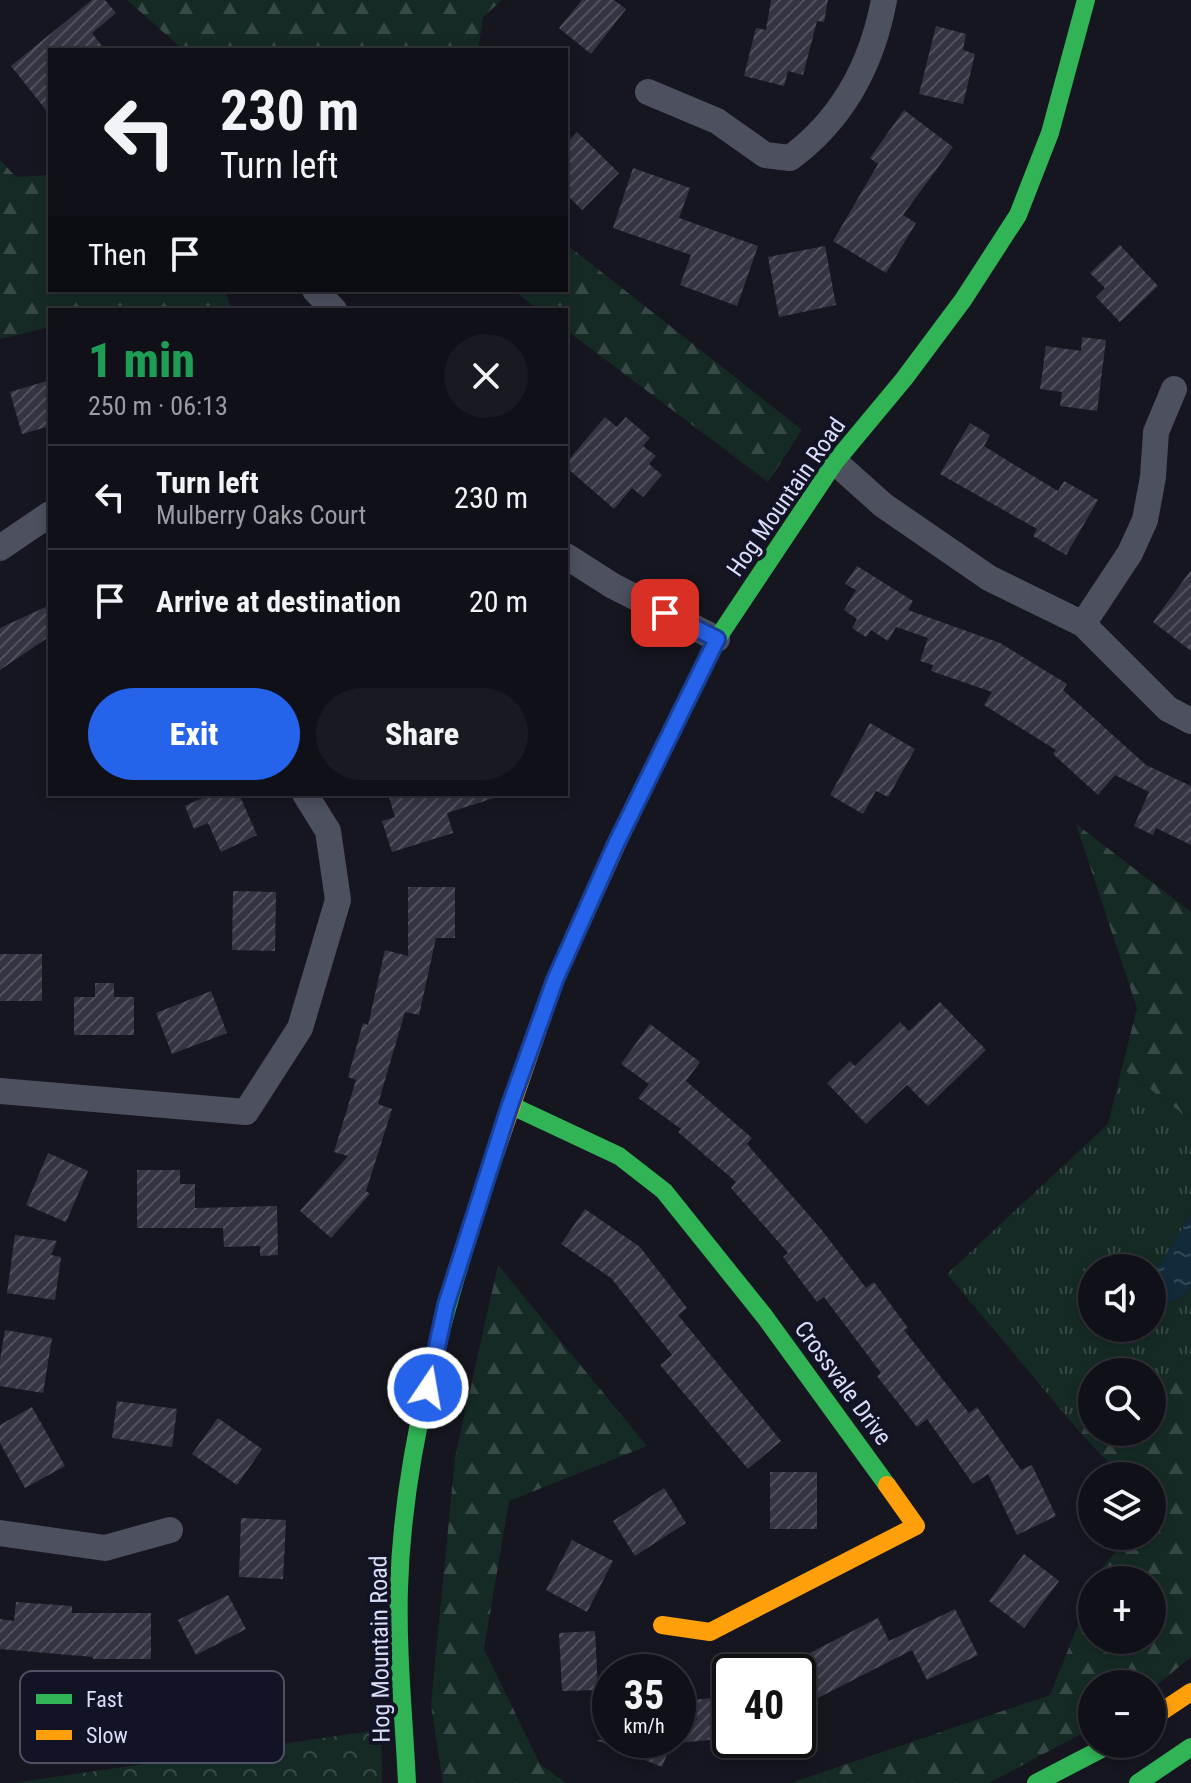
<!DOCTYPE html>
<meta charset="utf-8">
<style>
:root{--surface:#101018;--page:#191921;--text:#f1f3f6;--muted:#9c9da2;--line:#303037;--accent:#2563eb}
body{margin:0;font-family:"Roboto Condensed",sans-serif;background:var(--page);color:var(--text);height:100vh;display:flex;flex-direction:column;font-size:30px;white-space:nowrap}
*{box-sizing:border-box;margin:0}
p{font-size:26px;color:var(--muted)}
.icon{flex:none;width:44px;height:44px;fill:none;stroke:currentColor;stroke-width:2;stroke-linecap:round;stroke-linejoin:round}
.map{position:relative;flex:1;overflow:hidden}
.details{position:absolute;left:48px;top:308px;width:520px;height:488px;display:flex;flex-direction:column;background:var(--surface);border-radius:0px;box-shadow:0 4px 12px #0003,0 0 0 2px var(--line)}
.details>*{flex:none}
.banner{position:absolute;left:48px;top:48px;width:520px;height:244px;border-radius:0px;box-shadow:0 4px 12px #0003,0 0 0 2px var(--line);background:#101018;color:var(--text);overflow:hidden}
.buttons{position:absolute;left:1078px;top:1254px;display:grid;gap:16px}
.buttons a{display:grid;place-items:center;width:88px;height:88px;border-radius:50%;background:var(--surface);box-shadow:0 4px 12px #0003,0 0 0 2px var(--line);font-size:40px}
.speed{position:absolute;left:592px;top:1654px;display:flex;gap:16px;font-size:40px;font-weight:700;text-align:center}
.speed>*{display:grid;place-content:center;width:104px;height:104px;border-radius:50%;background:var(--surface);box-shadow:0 4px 12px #0003,0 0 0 2px var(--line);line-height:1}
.speed small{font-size:20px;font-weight:400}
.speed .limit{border:4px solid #111;border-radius:12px;background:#fff;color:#111}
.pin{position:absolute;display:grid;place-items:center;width:68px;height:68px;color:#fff;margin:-34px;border-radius:16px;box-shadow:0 4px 12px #0006}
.me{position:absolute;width:88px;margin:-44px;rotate:12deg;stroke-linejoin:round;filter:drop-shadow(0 0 6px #0008)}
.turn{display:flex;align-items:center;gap:28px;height:168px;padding:0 40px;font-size:36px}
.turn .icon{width:104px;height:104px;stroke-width:2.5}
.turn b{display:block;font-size:56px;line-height:68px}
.then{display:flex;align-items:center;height:76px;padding:0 40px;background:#0003;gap:16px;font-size:30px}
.round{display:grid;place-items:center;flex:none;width:84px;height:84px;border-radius:42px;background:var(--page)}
.head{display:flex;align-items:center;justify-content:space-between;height:136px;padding:0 40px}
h1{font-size:48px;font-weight:800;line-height:60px;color:#1e9e55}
.primary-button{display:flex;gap:16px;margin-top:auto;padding:16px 40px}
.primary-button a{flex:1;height:92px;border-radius:48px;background:var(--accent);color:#fff;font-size:32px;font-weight:800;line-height:92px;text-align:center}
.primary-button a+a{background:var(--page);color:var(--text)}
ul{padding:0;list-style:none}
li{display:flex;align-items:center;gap:24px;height:104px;padding:0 40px;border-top:2px solid var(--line)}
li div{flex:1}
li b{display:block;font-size:30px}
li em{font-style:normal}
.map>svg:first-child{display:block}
.grass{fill:url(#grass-tufts)}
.forest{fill:url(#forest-firs)}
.park{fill:url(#park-crowns)}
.water{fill:url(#water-ripples)}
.building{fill:url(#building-hatch)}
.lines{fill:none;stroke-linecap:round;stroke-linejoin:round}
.street{stroke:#4c505f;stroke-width:26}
.fast{stroke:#30b455;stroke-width:18}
.slow{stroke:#ff9f0a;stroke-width:18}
.route-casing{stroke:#184099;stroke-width:20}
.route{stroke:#2563eb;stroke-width:14}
.labels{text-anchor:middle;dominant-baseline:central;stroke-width:8;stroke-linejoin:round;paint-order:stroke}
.street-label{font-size:24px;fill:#dadefa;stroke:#121324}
.key{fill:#121324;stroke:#4e5064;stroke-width:2}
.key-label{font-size:22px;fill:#dadefa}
</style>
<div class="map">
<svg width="1191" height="1783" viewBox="0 0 1191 1783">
<defs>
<pattern id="grass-tufts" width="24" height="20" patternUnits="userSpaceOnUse" patternTransform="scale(2)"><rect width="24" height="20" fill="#162a25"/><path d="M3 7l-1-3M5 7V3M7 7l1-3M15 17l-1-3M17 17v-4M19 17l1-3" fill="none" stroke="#374846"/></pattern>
<pattern id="forest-firs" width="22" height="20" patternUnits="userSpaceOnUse" patternTransform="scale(2)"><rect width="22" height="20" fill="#162a25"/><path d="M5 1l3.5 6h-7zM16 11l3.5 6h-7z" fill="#374846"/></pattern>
<pattern id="park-crowns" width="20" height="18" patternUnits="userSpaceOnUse" patternTransform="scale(2)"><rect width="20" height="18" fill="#162a25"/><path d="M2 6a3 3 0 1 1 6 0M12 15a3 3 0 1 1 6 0" fill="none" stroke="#374846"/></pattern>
<pattern id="water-ripples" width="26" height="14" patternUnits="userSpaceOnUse" patternTransform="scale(2)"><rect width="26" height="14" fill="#112b3b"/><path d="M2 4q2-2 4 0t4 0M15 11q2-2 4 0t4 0" fill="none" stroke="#334958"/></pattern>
<pattern id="building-hatch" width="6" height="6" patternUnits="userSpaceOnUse" patternTransform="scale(2)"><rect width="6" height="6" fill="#343542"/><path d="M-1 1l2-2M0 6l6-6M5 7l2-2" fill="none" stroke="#51525e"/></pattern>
</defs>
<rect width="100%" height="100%" fill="#161620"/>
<!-- grass -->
<polygon class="grass" points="1122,1068 1191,1120 1191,1215 1152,1277 1152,1268 1092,1268 1092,1328 1152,1328 1152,1312 1183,1295 1191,1287 1191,1353 1164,1383 1152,1390 1152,1372 1092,1372 1092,1423 1078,1430 947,1274 1108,1124"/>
<!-- forest -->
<g class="forest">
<polygon points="127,0 502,0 483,17 478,50 179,50 179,46"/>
<polygon points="0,160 16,177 50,175 50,290 225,290 232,310 50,310 50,327 0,339"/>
<polygon points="566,244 802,430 768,482 566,330 566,310 539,310 513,290 566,290"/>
<polygon points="1076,824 1191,912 1191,1120 1122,1068 1137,1008"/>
<polygon points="498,1265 647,1446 509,1501 484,1649 540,1764 566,1783 443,1783 431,1705 455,1457"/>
<path d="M1191,1353V1657L1152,1689V1684H1092V1728L989,1783H791L1050,1695L1092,1590V1640H1152V1580H1096C1105,1559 1128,1536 1152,1536V1526L1161,1519L1152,1509V1476H1121L1078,1430L1092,1423V1432H1152V1390L1164,1383Z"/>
</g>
<!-- park -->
<polygon class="park" points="381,1728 382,1783 13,1783 364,1732"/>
<!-- water -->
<polygon class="water" points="1191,1215 1191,1287 1183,1295 1152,1312 1152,1277"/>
<!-- building -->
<g class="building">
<polygon points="92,0 105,0 116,13 92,33 105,50 50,50 50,115 11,66"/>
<polygon points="582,0 614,0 626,9 591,54 559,28"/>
<polygon points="771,0 828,0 824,22 817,21 803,75 788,71 784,86 744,76 756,28 766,30"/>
<polygon points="936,26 966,34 963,50 975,54 963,104 919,94"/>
<polygon points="904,110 953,147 903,215 916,223 886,273 833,241 878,164 870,158"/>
<polygon points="577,132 619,173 582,210 566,194 566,144"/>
<polygon points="633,168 690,188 679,218 758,246 737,306 680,285 691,255 613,228"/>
<polygon points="1120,245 1158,286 1120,322 1096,297 1105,288 1090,273"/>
<polygon points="825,246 836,305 779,317 768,257"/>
<polygon points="1082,337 1106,340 1097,411 1060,406 1062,392 1040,389 1046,346 1081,351"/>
<polygon points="50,380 50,426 22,434 10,392"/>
<polygon points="605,417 617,427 626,417 650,438 643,446 656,456 649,464 662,475 643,497 632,488 614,509 566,467 566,463"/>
<polygon points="970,423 990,435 984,446 1013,464 1058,491 1064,481 1098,500 1066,555 1033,536 1037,529 940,474"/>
<polygon points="857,566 913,601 908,610 1000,643 1067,684 1063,690 1146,765 1191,786 1191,845 1156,828 1153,835 1134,826 1149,792 1115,775 1098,795 1053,754 1056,750 984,705 992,692 931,671 933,665 920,661 928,638 896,627 888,641 871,630 866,637 852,628 857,619 844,610 856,590 845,584"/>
<polygon points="1191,570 1191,651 1153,622"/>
<polygon points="50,605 50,636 0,670 0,628"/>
<polygon points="870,723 915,749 888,797 876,791 863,814 830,795"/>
<polygon points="211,794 239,794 257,835 221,852 208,823 194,829 185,806"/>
<polygon points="388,794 493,794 494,798 447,813 453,833 392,852 382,821 395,817"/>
<polygon points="408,887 455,887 455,938 436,938 419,1015 405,1012 378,1104 392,1109 366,1191 370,1194 331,1238 300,1211 348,1156 334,1152 356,1080 348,1077 363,1023 368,1025 385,950 408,956"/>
<polygon points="233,891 276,892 275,951 232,950"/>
<rect x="0" y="954" width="42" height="47"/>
<polygon points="95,983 114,983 114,997 134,997 134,1035 74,1035 74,997 95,997"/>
<polygon points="211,991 227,1033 172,1054 156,1013"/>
<polygon points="940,1002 986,1050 928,1106 907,1085 866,1124 827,1083 850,1061 855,1066 900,1022 909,1031"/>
<polygon points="650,1024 700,1062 686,1081 752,1138 747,1144 821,1229 866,1288 874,1282 908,1328 904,1330 969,1413 977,1407 1021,1470 1032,1465 1056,1516 1017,1535 988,1474 973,1484 927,1419 917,1427 877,1376 881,1373 824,1297 817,1302 783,1257 788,1253 731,1188 736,1182 678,1132 681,1129 638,1098 649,1084 621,1064"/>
<polygon points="48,1153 88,1171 66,1222 26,1205"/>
<polygon points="137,1170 180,1170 180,1184 195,1184 195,1208 277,1206 278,1255 260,1256 260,1246 224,1247 223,1228 137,1228"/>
<polygon points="585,1209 640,1247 687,1308 678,1315 781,1441 748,1469 660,1365 672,1355 611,1278 561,1244"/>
<polygon points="15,1235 57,1241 51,1255 61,1257 55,1300 7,1293"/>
<polygon points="5,1330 52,1338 43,1393 0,1386 0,1360"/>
<polygon points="117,1401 177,1409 172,1447 112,1438"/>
<polygon points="32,1407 65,1466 25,1488 0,1443 0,1425"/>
<polygon points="218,1418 262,1449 237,1485 192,1454"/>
<rect x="770" y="1472" width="47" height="57"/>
<polygon points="664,1488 686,1523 635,1556 613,1521"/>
<polygon points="241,1518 286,1520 283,1579 239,1577"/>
<polygon points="572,1540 613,1561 587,1612 546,1590"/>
<polygon points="1024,1554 1059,1581 1024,1628 989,1601"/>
<polygon points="228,1595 246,1629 196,1655 178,1620"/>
<polygon points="16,1602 72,1606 72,1613 151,1613 151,1659 93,1659 93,1657 0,1649 0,1619 14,1621"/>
<polygon points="955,1609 978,1655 927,1680 912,1650 798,1708 798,1659 878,1618 889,1641"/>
<polygon points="595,1631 598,1690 562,1691 559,1633"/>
<polygon points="730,1696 730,1738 678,1743 678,1713 697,1720 694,1700"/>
<polygon points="596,1740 673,1740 662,1767"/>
</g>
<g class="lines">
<!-- street -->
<g class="street">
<path d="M648,92L717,121L765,155L790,158C843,119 872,64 884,0"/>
<polyline points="315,290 334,310"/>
<polyline points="835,462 883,505 989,578 1083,624 1168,709 1191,721"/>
<polyline points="0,548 50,514"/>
<polyline points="566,556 613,586 717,639"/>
<polyline points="1083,624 1130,553 1145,520 1153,477 1156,432 1174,389"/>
<polyline points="0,1091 246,1112 300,1028 338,900 328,831 305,794"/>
<polyline points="0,1533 105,1548 170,1530"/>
</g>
<!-- fast -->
<g class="fast">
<polyline points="636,802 717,639 835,462 904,379 963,300 1018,215 1050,133 1086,0"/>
<polyline points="510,1105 619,1156 664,1191 765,1317 887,1485"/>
<path d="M407,1783C404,1718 397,1652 399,1588C403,1450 443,1314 485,1183"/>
<polyline points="1036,1783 1111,1744"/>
<polyline points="1138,1783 1191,1747"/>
</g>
<!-- slow -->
<g class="slow">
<polyline points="485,1183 555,980 636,802"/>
<polyline points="662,1625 710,1632 916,1526 887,1485"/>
<polyline points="1152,1718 1191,1692"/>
</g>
</g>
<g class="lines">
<!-- route casing -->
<g class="route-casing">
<polyline id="route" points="428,1388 446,1305 510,1105 555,980 615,846 717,639 665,613"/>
</g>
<!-- route -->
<use href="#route" class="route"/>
</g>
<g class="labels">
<!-- street labels -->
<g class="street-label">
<text transform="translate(786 497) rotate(-55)">Hog Mountain Road</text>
<text transform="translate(843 1383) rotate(54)">Crossvale Drive</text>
<text transform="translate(380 1649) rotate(-91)">Hog Mountain Road</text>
</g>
</g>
<!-- legend -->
<rect x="20" y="1671" width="264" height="92" rx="12" class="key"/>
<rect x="36" y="1694" width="36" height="10" fill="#30b455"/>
<rect x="36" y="1730" width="36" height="10" fill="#ff9f0a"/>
<g class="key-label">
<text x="86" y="1707">Fast</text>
<text x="86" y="1743">Slow</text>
</g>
</svg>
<div class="buttons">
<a><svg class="icon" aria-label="sound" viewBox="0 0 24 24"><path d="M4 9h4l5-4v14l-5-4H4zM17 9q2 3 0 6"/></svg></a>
<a><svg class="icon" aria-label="search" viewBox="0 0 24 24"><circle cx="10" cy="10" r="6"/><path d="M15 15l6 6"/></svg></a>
<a><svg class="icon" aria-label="layers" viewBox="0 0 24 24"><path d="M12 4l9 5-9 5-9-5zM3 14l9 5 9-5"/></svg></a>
<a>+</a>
<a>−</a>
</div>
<div class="speed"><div>35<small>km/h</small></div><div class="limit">40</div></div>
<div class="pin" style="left:665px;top:613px;background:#d93025"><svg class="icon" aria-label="arrive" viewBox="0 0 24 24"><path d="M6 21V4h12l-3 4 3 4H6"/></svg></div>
<svg class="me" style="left:428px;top:1388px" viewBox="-20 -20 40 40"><circle r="17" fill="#2563eb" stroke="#fff" stroke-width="3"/><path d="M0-11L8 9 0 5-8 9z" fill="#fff"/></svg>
<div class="banner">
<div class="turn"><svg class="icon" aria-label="left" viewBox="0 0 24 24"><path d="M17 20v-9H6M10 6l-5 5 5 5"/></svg><div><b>230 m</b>Turn left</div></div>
<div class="then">Then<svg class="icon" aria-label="arrive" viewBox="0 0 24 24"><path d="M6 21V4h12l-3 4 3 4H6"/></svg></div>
</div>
<section class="details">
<div class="head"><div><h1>1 min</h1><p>250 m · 06:13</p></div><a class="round"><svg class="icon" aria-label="close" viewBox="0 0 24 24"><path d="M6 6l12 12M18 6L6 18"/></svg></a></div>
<ul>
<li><svg class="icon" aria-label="left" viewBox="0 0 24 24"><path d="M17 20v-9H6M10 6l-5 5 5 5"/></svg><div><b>Turn left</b><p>Mulberry Oaks Court</p></div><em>230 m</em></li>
<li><svg class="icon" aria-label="arrive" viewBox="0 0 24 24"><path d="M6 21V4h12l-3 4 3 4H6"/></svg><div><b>Arrive at destination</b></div><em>20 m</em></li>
</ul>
<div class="primary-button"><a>Exit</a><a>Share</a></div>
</section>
</div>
